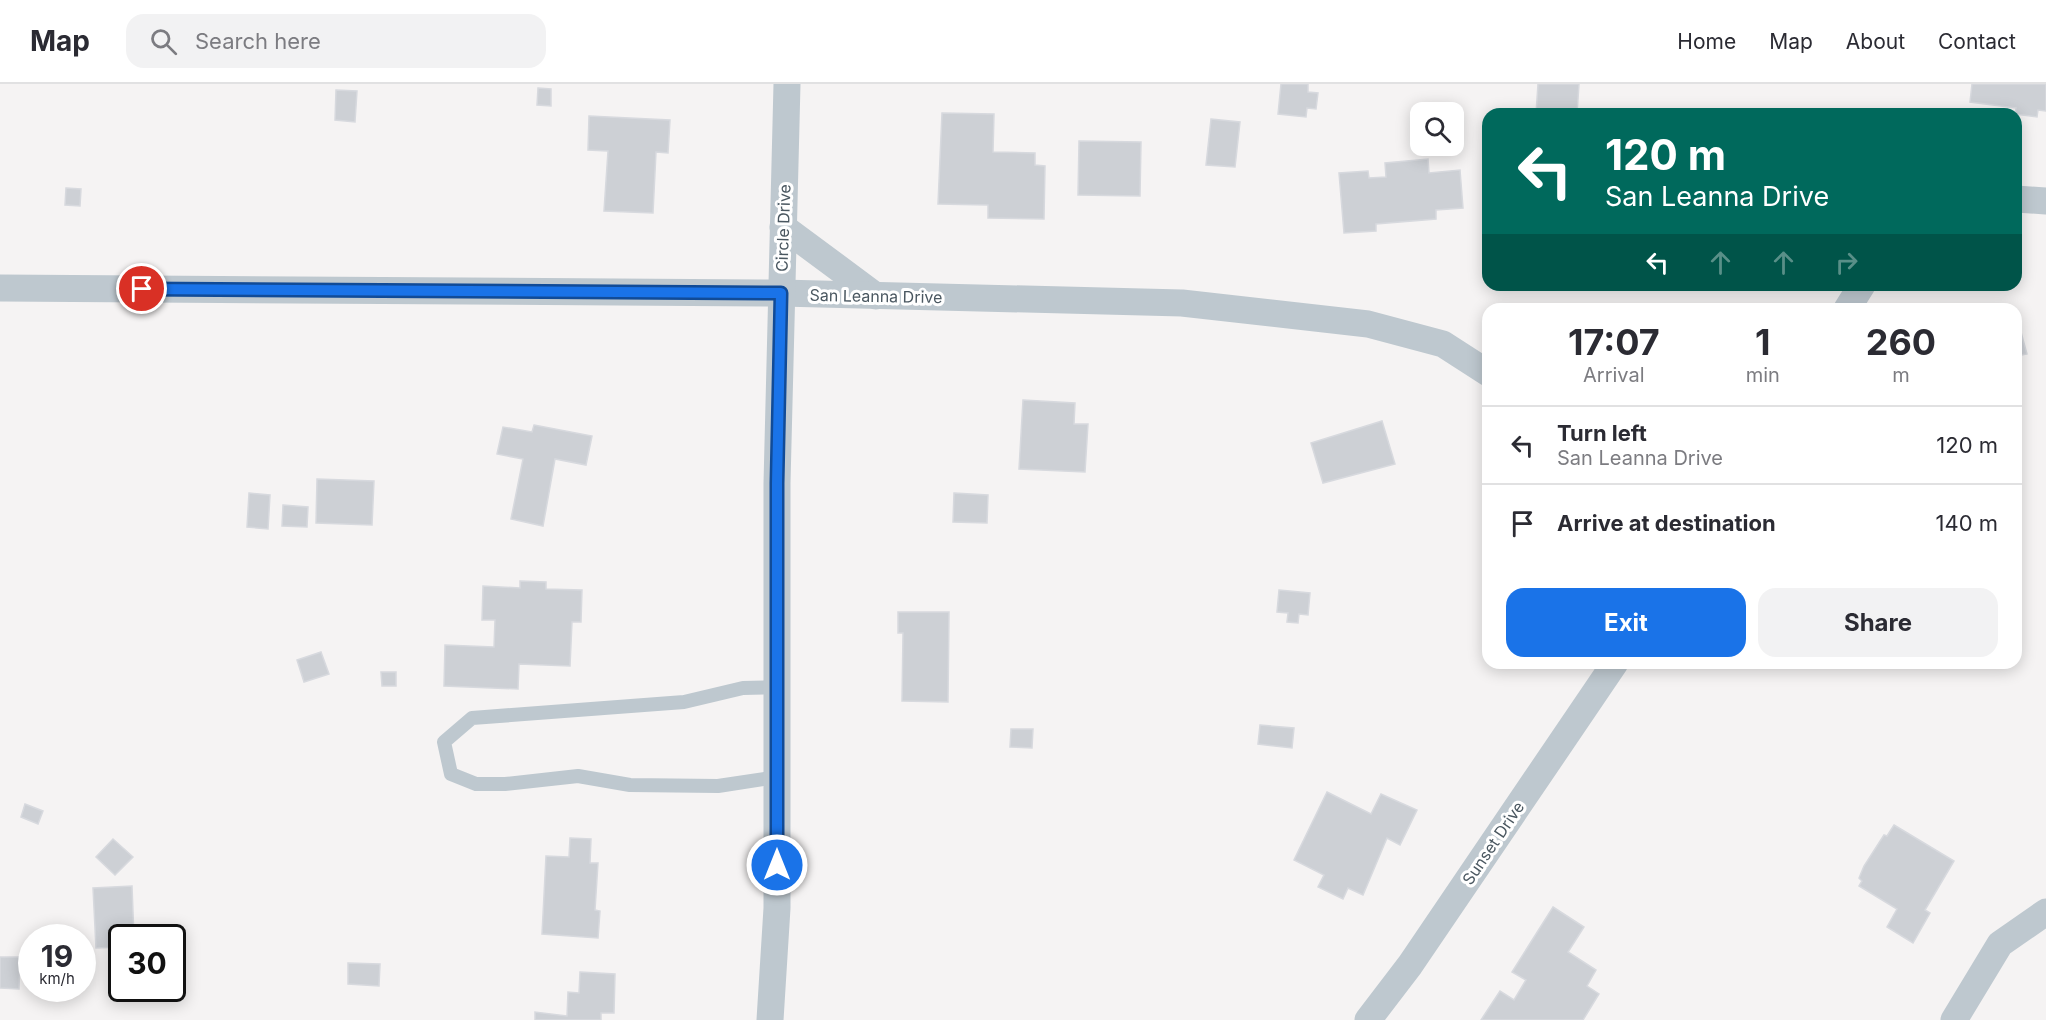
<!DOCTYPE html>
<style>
:root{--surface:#fff;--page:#f2f2f3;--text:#2b2b33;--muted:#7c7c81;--line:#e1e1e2;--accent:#1a73e8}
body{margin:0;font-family:Inter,sans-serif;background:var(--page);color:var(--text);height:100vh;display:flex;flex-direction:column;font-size:22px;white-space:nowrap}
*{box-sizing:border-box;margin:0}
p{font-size:20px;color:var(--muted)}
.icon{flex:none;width:33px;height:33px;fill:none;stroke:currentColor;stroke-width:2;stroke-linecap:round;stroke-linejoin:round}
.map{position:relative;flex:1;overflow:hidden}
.drawer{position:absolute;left:1482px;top:219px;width:540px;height:366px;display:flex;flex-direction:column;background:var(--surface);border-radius:18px;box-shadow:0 3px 15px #0003}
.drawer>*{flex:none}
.guide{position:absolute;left:1482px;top:24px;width:540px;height:183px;border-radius:18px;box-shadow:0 3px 15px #0003;background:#00695c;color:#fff;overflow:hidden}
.tools{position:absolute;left:1410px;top:18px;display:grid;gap:12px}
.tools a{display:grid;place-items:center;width:54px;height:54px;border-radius:12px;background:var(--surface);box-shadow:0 3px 15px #0003;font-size:30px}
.speed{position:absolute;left:18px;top:840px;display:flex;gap:12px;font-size:30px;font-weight:700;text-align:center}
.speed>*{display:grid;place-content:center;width:78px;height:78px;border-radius:50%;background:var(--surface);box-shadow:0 3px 15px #0003;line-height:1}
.speed small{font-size:15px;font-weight:400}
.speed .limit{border:3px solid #111;border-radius:9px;background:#fff;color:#111}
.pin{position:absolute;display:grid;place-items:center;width:51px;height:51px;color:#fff;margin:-26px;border:3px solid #fff;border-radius:50%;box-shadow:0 2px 6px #0007}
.me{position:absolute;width:66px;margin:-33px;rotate:0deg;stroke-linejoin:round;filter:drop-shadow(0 0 4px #0008)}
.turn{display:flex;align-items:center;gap:21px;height:126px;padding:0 24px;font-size:27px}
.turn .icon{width:78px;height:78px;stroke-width:2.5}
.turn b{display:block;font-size:42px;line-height:51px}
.lanes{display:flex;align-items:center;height:57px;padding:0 24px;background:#0003;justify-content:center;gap:30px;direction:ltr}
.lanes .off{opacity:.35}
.eta{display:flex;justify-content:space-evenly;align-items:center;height:102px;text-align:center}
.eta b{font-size:36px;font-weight:700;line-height:42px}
.action{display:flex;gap:12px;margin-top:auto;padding:12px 24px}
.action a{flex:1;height:69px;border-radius:18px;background:var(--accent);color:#fff;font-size:24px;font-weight:700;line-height:69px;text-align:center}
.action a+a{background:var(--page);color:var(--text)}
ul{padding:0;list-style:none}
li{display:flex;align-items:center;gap:18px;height:78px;padding:0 24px;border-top:2px solid var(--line)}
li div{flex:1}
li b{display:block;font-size:22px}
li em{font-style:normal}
header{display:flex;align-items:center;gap:36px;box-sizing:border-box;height:84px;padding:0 30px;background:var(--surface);border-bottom:2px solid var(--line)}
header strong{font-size:28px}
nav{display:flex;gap:33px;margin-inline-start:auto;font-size:21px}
.search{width:420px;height:54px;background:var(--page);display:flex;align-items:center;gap:15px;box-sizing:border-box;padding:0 21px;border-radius:18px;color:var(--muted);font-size:22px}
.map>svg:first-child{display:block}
.building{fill:#cdd0d5;stroke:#d7d9de;stroke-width:1.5}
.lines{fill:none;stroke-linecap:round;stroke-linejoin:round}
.service{stroke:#bec8cf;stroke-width:14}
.minor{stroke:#bec8cf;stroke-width:27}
.route-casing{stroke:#114b97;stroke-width:15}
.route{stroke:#1a73e8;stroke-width:10}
.labels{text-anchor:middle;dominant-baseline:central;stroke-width:6;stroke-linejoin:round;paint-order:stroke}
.street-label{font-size:16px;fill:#4a5760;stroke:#fff}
</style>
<header>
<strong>Map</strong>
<div class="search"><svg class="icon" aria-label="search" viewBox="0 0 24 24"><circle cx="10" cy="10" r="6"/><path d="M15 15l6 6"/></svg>Search here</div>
<nav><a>Home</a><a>Map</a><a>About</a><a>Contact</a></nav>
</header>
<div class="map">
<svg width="2046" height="936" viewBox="0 0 2046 936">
<rect width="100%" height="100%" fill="#f5f3f3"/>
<!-- building -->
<g class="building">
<polygon points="1281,0 1308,0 1308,8 1318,9 1316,25 1307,24 1306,33 1278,30"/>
<polygon points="1538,0 1579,0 1577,30 1536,30"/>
<polygon points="1972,0 2046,0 2046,27 2038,26 2037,33 2015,30 2016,24 1970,18"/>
<polygon points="538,4 551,5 551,22 537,21"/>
<polygon points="336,6 357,7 355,38 335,36"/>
<polygon points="942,29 994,30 993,68 1035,69 1035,81 1045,82 1044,135 988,134 988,121 938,120"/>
<polygon points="589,32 670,36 668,69 656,68 653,129 604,127 608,67 588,66"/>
<polygon points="1211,35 1240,38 1235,83 1206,81"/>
<polygon points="1079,57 1141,58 1140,112 1078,111"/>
<polygon points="1428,75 1429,89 1460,86 1463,124 1436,126 1436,135 1376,140 1376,147 1344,149 1339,89 1368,87 1369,94 1386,93 1385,79"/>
<polygon points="66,104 81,105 80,122 65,121"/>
<polygon points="2016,230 2027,270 2016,272"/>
<polygon points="1023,316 1075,319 1074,340 1088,340 1085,388 1019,385"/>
<polygon points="1382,337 1395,380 1323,399 1311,359"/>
<polygon points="534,341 592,352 586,381 555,375 543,442 511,435 523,375 497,370 503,343 532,348"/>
<polygon points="317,395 374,397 372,441 316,439"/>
<polygon points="249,409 270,411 268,445 247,443"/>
<polygon points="954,409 988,411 987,439 953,438"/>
<polygon points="283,421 308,423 307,443 282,442"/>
<polygon points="520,497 546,498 546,505 582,506 581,538 572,538 570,582 519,580 518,605 444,602 445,561 494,563 495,536 482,536 483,502 520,504"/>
<polygon points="1279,506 1310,509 1308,531 1299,530 1298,539 1287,538 1288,529 1277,528"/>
<polygon points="898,528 949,528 948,618 902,617 903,549 898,549"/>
<polygon points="321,568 329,590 304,598 297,576"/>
<polygon points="381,588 396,588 396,602 382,602"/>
<polygon points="1260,641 1294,644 1292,664 1258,660"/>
<polygon points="1011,645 1033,645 1032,664 1010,663"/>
<polygon points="1327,708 1371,730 1381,710 1417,726 1400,761 1387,754 1363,811 1348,804 1343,815 1318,803 1324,791 1294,776"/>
<polygon points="25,720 43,727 38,740 21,733"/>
<polygon points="1894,741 1954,777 1925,826 1930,829 1913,859 1887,843 1897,825 1859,802 1862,797 1859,794 1864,782 1884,751 1887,752"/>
<polygon points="570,754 591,755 590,779 598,779 595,826 600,827 598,854 542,850 546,772 569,773"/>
<polygon points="113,755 133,773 115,791 96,773"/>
<polygon points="132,802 134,854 122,854 122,863 96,864 93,804"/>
<polygon points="1553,823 1584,843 1568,868 1596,886 1587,902 1599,910 1583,936 1481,936 1500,907 1514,916 1526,896 1512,888"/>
<polygon points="0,873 20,873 19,905 0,904"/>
<polygon points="348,879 380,880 379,902 348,900"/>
<polygon points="580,888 615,890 614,929 601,929 601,936 535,936 535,928 567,932 568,908 579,909"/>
</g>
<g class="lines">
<!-- service -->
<polyline class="service" points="777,693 718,702 630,701 578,692 505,700 476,700 451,690 444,658 472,634 684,618 743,604 777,603"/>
<!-- minor -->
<g class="minor">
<polyline points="2016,115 2046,117"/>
<polyline points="783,143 876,212"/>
<polyline points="0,204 781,209 1182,219 1368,240 1443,260 1488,289"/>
<polyline points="1847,225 1862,201"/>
<polyline points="770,936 777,824 777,399 787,0"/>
<polyline points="1368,936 1410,881 1615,579"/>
<polyline points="1954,936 2000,860 2046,828"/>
</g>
</g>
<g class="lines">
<!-- route casing -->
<g class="route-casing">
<polyline id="route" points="142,205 781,209 777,399 777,781"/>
</g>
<!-- route -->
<use href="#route" class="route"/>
</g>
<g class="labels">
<!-- street labels -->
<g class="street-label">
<text transform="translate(783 144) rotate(-88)">Circle Drive</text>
<text transform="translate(876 212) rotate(1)">San Leanna Drive</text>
<text transform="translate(1493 759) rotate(-56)">Sunset Drive</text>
</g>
</g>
</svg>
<div class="tools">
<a><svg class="icon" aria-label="search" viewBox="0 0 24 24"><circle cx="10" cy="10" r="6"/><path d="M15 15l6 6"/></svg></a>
</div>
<div class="speed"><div>19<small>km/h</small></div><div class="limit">30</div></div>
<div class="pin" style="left:142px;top:205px;background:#d93025"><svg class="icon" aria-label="arrive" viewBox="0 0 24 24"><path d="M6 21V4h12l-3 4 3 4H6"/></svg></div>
<svg class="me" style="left:777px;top:781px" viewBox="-20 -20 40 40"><circle r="17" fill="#1a73e8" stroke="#fff" stroke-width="3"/><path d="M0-11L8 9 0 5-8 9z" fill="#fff"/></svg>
<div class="guide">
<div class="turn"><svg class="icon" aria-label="left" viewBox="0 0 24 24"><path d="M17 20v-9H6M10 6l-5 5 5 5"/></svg><div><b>120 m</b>San Leanna Drive</div></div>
<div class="lanes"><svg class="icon" aria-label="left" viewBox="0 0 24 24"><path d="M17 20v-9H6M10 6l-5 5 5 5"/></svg><svg class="icon off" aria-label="ahead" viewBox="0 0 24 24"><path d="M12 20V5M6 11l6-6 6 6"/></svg><svg class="icon off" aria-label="ahead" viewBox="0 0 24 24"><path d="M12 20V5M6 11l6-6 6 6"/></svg><svg class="icon off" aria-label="right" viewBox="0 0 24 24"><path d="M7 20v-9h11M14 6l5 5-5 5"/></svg></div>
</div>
<section class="drawer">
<div class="eta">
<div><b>17:07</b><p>Arrival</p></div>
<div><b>1</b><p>min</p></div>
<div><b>260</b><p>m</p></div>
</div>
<ul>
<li><svg class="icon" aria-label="left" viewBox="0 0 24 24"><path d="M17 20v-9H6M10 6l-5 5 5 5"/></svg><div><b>Turn left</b><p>San Leanna Drive</p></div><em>120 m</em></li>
<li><svg class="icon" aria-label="arrive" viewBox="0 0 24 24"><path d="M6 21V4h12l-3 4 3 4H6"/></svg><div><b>Arrive at destination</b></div><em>140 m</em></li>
</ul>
<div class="action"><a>Exit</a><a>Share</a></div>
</section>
</div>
